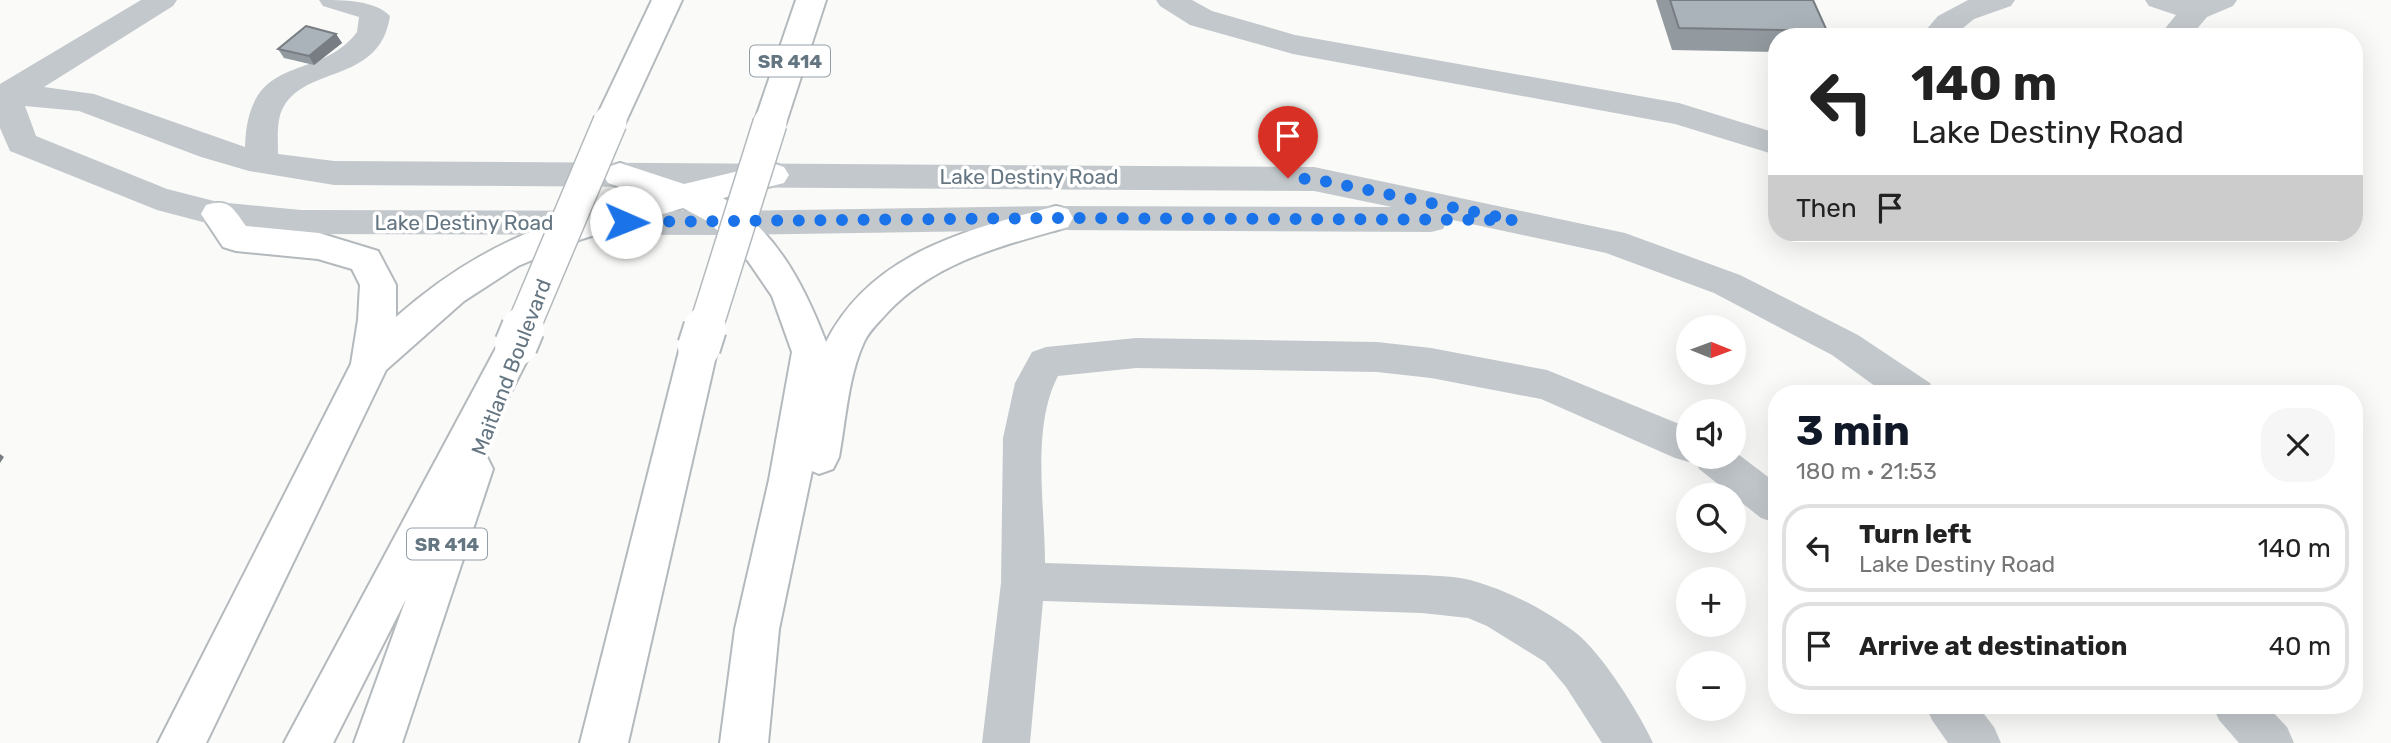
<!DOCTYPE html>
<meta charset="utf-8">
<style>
:root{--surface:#fff;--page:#f6f6f6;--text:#222;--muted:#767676;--line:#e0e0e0;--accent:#111827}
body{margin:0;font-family:Rubik,sans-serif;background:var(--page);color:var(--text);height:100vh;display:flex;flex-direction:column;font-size:26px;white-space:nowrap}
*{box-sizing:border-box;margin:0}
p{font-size:23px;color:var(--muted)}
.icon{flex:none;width:38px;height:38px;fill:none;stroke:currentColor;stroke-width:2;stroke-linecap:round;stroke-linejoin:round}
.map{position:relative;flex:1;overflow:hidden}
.details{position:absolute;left:1768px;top:385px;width:595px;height:329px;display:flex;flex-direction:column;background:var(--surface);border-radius:28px;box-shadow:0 7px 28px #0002}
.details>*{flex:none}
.banner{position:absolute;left:1768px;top:28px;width:595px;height:214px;border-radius:28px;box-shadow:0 7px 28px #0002;background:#fff;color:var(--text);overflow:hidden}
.needle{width:46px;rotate:91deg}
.controls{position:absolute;left:1676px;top:315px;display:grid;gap:14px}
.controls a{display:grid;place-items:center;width:70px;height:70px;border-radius:50%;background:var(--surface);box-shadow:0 7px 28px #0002;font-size:35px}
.pin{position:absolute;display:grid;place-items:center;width:60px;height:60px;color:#fff;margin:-72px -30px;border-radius:50% 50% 50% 0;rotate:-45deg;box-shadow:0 0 7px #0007}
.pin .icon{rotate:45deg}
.me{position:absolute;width:77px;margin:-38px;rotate:91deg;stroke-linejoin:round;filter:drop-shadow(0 0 5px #0008)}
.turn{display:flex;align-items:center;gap:24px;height:147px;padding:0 28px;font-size:32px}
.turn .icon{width:91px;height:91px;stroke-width:2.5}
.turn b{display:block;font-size:49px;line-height:60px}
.then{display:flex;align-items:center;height:66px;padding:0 28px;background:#0003;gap:14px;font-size:26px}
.round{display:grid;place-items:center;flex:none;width:74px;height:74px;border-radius:28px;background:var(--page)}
.headline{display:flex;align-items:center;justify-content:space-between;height:119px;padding:0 28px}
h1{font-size:42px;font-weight:700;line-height:52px;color:var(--accent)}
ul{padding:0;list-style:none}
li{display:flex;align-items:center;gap:21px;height:88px;margin:0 14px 10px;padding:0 14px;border:4px solid var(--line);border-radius:28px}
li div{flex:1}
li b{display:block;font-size:26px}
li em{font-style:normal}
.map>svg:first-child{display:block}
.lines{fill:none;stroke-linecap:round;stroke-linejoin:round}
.highway-casing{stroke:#b4b9bd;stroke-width:4}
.minor{fill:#c3c8cc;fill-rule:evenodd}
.highway{fill:#fff;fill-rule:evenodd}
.highway-bridge-far1-casing{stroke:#b4b9bd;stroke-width:36;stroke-linecap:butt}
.highway-bridge-casing{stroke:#b4b9bd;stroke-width:46;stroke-linecap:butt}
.highway-bridge-far1{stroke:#fff;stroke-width:33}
.highway-bridge{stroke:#fff;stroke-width:42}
.wall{fill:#929a9f}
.shaded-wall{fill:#777d82}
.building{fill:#aab3b9;stroke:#777d82;stroke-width:2}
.route{stroke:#1a73e8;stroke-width:12;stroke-dasharray:0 21.6}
.labels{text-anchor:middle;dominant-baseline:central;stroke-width:7;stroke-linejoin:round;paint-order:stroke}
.shield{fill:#fff;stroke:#939fa8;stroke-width:2}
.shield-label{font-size:19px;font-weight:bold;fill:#657683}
.street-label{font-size:21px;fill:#657683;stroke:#fff}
</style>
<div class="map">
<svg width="2391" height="743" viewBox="0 0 2391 743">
<rect width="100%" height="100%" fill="#fafaf8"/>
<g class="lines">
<!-- highway casing -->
<g class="highway-casing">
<g id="highway">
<polygon points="652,0 682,0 622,130 610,133 598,130 594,122"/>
<polygon points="796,0 826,0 786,123 782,131 770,134 758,131 754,123"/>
<path d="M620,163L684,184L772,163L784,167L789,175L784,183L723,198C777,232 804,285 826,342C872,252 967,230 1056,206L1068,209L1073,218L1068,227C1002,246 936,261 887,313C879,322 869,331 864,342C848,377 846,419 839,457L833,469L819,474L812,471L779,629L768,743H720L735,629L769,480L792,352L772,296L748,261L709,222L683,208L582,239L518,266L464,301L386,370L206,743H158L351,364L358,320L360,285L352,269L318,259L236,251L223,247L201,214L206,205C230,198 233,209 246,226L319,233L378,251L396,285V317C473,249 544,221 643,195L608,183L603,175L608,167Z"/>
<polygon points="516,331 529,335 535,345 479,454 487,457 493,469 402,743 354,743 406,599 333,743 284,743 503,335"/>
<polygon points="699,332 712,337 718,347 628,743 580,743 680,347 686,337"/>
</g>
</g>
<!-- minor -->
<g class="minor">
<path d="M141,0H177L173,6L44,87L94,94L245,147C248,49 318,84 357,32L359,17L323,6L319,0C343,0 375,0 390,16C380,83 309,65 284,106C276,119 278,139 278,154L334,161L1314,167L1625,233L1740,275L1858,335L1930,383L1935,394H1886L1832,355L1714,293L1606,253L1448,219L1443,229L1431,232L1056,230L731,235L301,234L218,226L157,210L10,151L0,128V84ZM25,106L79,111L201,157L249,171L334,185L1314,191L1392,207L1056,206L731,211L301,210L218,202L167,189L36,136Z"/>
<polygon points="1156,0 1192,0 1212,11 1295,35 1679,103 1776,133 1776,155 1675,124 1293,54 1190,25 1160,6"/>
<polygon points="1968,0 2015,0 2011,6 1974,19 1952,37 1920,37 1938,16"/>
<polygon points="2145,0 2237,0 2233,6 2207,17 2190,37 2158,37 2176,15 2149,6"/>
<path d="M1136,338L1377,342L1431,348L1547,370L1689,428V457H1734V451L1776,483V523L1761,518L1699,469L1695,460L1689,462L1675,458L1541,399L1431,378L1377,372L1136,368L1058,376C1031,427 1045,506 1045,563L1422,575C1438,576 1455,576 1470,580C1507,590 1546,610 1576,633C1601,652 1640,714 1653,743H1602L1566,687L1545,662L1487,626L1468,618L1422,613L1043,601L1030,743H982L1001,583L1003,438L1015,383L1032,352L1046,347Z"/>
<polygon points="1925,705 1977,705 1994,727 2001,743 1948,743 1932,720"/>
<polygon points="2212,705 2266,705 2287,727 2294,743 2239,743 2219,720"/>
</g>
<!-- highway -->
<use href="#highway" class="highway"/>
<!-- highway-bridge-far1 casing -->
<g class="highway-bridge-far1-casing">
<g id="highway-bridge-far1">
<polyline points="522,330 610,122"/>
<polyline points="705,330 770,123"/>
</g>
</g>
<!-- highway-bridge casing -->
<g class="highway-bridge-casing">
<g id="highway-bridge">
<polyline points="516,345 523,328"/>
<polyline points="699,347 705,328"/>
</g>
</g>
<!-- highway-bridge-far1 -->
<use href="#highway-bridge-far1" class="highway-bridge-far1"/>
<!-- highway-bridge -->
<use href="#highway-bridge" class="highway-bridge"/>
</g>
<!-- wall -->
<g class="wall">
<polygon points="1656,0 1813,0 1827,31 1824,37 1776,37 1776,52 1672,50"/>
<polygon points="336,34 342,43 314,65 284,58 278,49"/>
</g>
<!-- shaded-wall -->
<g class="shaded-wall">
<polygon points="336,34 342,43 314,65 309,56"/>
<polygon points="0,454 4,457 0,463"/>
</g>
<!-- building -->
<g class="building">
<polygon points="1670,0 1813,0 1827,31 1679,28"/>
<polygon points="306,26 336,34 309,56 278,49"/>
</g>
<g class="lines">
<!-- route -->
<polyline class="route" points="626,222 1056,218 1514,220 1314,179 1288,178"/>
</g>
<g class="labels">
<!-- shield labels -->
<g class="shield">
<rect x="750" y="45.5" width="80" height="31" rx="5"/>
<rect x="407" y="528.5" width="80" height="31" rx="5"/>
</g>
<g class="shield-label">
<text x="790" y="61">SR 414</text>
<text x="447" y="544">SR 414</text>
</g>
<!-- street labels -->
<g class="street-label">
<text x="1029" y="176">Lake Destiny Road</text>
<text x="464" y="222">Lake Destiny Road</text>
<text transform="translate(511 367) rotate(-69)">Maitland Boulevard</text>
</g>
</g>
</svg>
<div class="controls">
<a><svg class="needle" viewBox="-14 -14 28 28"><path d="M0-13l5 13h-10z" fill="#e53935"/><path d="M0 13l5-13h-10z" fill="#767676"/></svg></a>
<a><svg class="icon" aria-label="sound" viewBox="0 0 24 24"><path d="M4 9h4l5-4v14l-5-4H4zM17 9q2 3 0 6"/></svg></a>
<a><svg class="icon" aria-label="search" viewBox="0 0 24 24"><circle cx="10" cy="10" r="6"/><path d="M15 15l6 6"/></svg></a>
<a>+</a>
<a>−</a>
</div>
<div class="pin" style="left:1288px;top:178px;background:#d93025"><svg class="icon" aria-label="arrive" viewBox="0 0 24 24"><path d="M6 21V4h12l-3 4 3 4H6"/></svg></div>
<svg class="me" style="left:626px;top:222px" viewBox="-20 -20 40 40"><circle r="19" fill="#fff"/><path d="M0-13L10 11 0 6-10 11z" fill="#1a73e8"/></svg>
<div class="banner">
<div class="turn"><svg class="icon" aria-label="left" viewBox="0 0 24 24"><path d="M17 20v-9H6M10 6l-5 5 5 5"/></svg><div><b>140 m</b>Lake Destiny Road</div></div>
<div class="then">Then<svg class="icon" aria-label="arrive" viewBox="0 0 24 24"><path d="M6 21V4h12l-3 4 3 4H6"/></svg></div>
</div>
<section class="details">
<div class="headline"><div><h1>3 min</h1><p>180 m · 21:53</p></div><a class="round"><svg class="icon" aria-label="close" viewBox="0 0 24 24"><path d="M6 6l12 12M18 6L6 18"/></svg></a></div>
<ul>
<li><svg class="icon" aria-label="left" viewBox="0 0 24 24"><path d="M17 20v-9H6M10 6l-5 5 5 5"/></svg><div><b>Turn left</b><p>Lake Destiny Road</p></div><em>140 m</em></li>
<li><svg class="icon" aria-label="arrive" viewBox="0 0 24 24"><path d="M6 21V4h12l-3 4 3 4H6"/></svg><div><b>Arrive at destination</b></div><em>40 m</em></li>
</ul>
</section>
</div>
